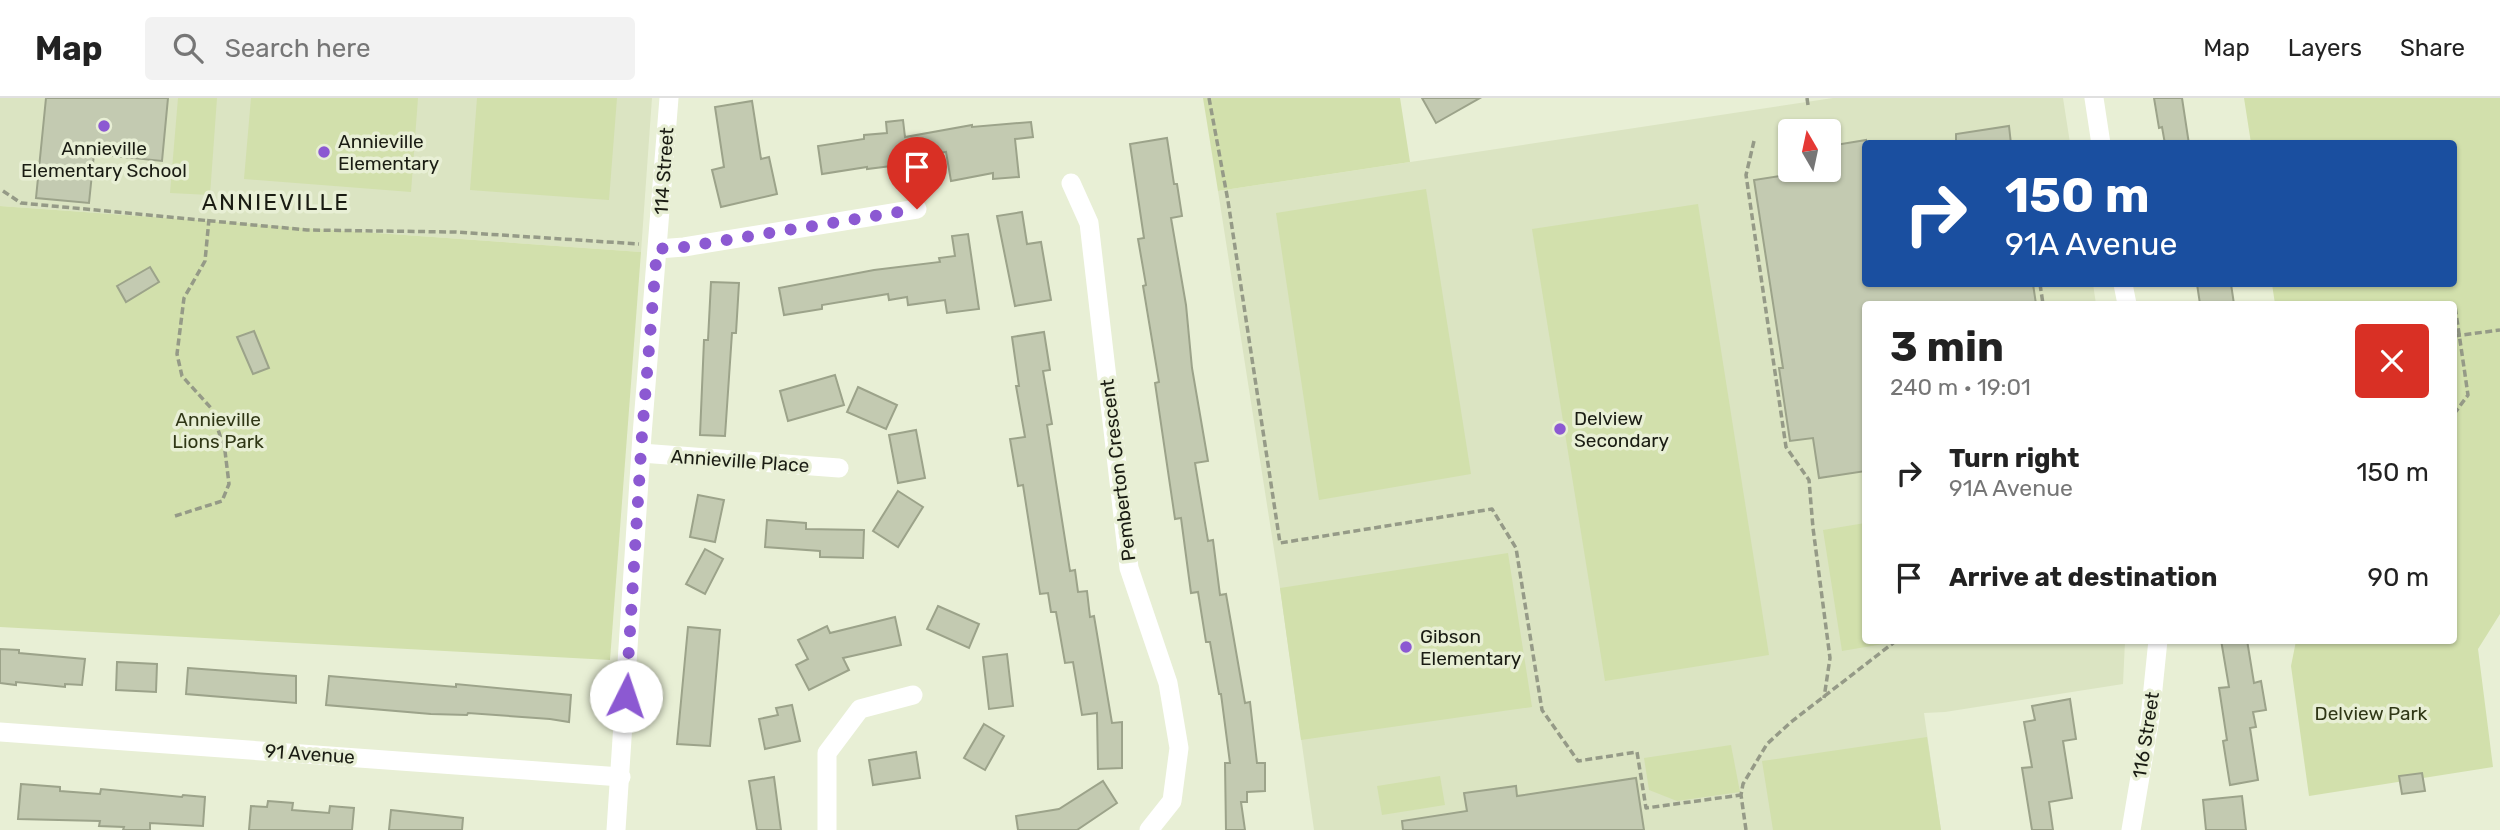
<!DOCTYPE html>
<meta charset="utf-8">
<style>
:root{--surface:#fff;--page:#f2f2f2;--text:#222;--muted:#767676;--line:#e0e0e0}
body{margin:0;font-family:Rubik,sans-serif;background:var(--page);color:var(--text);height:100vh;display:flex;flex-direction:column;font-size:26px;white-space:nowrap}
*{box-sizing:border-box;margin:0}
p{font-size:23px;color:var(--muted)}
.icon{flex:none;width:38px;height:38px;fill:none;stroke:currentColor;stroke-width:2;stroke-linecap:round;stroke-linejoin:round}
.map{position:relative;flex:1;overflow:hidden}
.side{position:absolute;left:1862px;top:203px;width:595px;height:343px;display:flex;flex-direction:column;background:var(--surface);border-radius:7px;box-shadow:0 2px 5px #0004}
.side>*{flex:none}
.hud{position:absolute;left:1862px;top:42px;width:595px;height:147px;border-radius:7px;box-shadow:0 2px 5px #0004;background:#1a4fa0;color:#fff;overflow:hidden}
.needle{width:46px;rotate:351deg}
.tools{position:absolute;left:1778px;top:21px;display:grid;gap:14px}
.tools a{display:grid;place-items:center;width:63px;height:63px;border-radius:7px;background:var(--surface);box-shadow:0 2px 5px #0004;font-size:35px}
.pin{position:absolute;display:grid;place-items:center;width:60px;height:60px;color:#fff;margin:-72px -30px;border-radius:50% 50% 50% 0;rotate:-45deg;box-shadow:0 0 7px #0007}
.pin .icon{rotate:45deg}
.me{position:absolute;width:77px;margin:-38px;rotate:4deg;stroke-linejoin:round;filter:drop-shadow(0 0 5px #0008)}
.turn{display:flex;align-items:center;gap:24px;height:147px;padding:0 28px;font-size:32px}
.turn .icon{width:91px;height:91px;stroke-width:2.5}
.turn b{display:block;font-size:49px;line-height:60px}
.round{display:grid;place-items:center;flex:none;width:74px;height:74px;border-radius:7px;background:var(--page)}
.head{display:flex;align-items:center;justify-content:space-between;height:119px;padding:0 28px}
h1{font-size:42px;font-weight:700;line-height:52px}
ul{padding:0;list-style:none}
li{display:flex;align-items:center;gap:21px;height:105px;padding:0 28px}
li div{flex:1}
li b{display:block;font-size:26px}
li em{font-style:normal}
header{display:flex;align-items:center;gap:42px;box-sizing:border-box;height:98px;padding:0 35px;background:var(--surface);border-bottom:2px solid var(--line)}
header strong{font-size:33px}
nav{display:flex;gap:38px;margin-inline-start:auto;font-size:24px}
.search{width:490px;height:63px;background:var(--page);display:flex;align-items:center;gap:18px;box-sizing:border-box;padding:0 24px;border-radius:7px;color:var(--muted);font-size:26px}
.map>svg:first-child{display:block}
.built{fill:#dbe4c2;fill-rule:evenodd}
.green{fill:#d2e0ac}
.building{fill:#c3cab1;stroke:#9ca38a;stroke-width:2}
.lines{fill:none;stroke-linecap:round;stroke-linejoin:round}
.path{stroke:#959a87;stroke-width:3.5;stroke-dasharray:7 3.5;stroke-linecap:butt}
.minor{stroke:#fff;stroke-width:19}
.route{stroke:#8c59d2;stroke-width:12;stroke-dasharray:0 21.6}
.poi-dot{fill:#8c59d2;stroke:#e8efd5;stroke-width:2.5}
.labels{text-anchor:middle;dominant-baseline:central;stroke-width:7;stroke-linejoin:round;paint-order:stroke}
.poi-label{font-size:19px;fill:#1a1c13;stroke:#e8efd5;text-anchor:start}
.street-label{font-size:19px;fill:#1a1c13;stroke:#e8efd5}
.park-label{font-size:19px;fill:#303716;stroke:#e8efd5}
.quarter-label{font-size:23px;letter-spacing:2px;fill:#1a1c13;stroke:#e8efd5}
</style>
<header>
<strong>Map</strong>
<div class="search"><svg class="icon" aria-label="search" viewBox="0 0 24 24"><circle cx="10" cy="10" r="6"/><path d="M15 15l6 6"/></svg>Search here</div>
<nav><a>Map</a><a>Layers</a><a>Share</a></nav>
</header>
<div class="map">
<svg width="2500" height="732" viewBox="0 0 2500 732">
<rect width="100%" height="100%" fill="#e8efd5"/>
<!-- built -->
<g class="built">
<polygon points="0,0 652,0 641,154 0,108"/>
<path d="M1833,0H2063L2070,45L1866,46V186H2093L2096,206H1866V542L2125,543L2123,586L1945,614L1924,615L1941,732H1314L1280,490L1218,93ZM1790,33H1829V72H1790Z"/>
</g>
<!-- green -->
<g class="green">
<polygon points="178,0 217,0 210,97 170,95"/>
<polygon points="251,0 418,0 411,94 244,81"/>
<polygon points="477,0 617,0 609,102 470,92"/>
<polygon points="1203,0 1400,0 1410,64 1218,93"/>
<polygon points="2244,0 2500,0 2500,516 2478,551 2493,669 2309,698 2291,568 2296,543 2454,542 2454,206 2275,206 2272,186 2454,186 2454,46 2251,45"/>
<polygon points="1426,91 1471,376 1319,402 1276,115"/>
<polygon points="1698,106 1769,557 1605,583 1532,131"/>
<polygon points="0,108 641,154 610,562 0,529"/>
<polygon points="1865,425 1866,542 1889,543 1889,545 1842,553 1823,432"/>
<polygon points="1508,455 1532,609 1301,642 1280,490"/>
<polygon points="1927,639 1941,732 1773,732 1762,663"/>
<polygon points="1731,647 1740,694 1677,703 1649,692 1644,660"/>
<polygon points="1440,678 1445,707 1382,717 1377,688"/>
</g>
<!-- building -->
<g class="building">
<polygon points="46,0 168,0 162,63 94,56 89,105 36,100"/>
<polygon points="1422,0 1480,0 1436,25"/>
<polygon points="2154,0 2182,0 2189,46 2165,46 2162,29 2159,30"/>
<polygon points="752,3 761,61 769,59 777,96 721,109 712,72 724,69 715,9"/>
<polygon points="903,22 905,39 972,27 972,29 1031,24 1033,39 1015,41 1019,79 993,81 993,75 951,83 946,54 907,60 908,66 867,71 867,69 822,76 818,48 864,41 864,37 887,35 886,24"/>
<polygon points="2009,28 2011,46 1956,46 1956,36"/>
<polygon points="1167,40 1174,86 1177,86 1182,118 1171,120 1186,207 1192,270 1208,363 1195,365 1208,443 1213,442 1220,497 1226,496 1245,605 1250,604 1257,665 1265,665 1265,693 1247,694 1247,704 1241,704 1245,732 1226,732 1225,665 1230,665 1221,596 1219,596 1210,544 1206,544 1198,494 1191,495 1181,420 1175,421 1155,285 1159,284 1143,188 1146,187 1138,141 1144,140 1130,46"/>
<polygon points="1866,42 1866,186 2033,186 2036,206 1866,206 1866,373 1819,380 1813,340 1790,343 1779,270 1783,270 1754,82 1799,75 1799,72 1829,72 1829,48"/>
<polygon points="1022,114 1027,146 1041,144 1051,202 1015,208 997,118"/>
<polygon points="968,136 979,211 947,215 945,202 908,207 907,199 889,202 888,196 822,207 822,211 784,217 779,190 874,172 940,164 939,160 955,158 952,138"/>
<polygon points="150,169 159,184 126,204 117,188"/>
<polygon points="711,184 739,185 736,235 732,235 725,338 700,337 704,242 708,242"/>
<polygon points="2197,186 2231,186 2234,206 2200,206"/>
<polygon points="254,233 269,270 253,276 237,239"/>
<polygon points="1044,234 1050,272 1043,273 1052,326 1047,327 1070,473 1075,472 1078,494 1087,493 1090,519 1094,518 1112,625 1122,624 1122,670 1098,671 1097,615 1082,617 1073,564 1065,565 1056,514 1051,514 1048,495 1040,496 1023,387 1018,388 1010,341 1025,339 1016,288 1019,288 1012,239"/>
<polygon points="835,277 844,307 788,323 780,293"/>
<polygon points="858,289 897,307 886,331 847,314"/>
<polygon points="916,332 925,380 898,385 889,337"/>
<polygon points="898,393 923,409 898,449 873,433"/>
<polygon points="698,397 724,402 715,444 690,439"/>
<polygon points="767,422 806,425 806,431 864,432 863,460 820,459 820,453 765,449"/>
<polygon points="705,451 723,461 705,496 686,486"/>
<polygon points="938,508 979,526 969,550 927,531"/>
<polygon points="895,519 901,547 843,560 849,572 809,592 796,567 808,561 798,542 827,528 830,535"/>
<polygon points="688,529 720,532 710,648 677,646"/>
<polygon points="2221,542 2247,542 2254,585 2261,583 2266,612 2253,614 2256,629 2250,630 2258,682 2230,687 2223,643 2227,642 2219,590 2229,589"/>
<polygon points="0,551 19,552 19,555 85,561 82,587 65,586 65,589 16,584 16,587 0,585"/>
<polygon points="1007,556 1013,608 989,611 983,559"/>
<polygon points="117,564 157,566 156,594 116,592"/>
<polygon points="188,570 296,578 296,605 186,596"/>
<polygon points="329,578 456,589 456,586 571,597 569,624 550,621 468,615 467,617 431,616 326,607"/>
<polygon points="2070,601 2076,641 2063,643 2072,700 2049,704 2053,732 2032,732 2022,670 2032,669 2024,624 2035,622 2032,608"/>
<polygon points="792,607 800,643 765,651 759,621 778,617 776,610"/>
<polygon points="984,626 1004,638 985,672 964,660"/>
<polygon points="916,654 920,680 873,687 869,662"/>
<polygon points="2422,675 2425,693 2402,696 2399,678"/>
<polygon points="774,679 781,732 757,732 749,683"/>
<polygon points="1636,680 1644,732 1403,732 1402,723 1467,713 1464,695 1516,688 1517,698"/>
<polygon points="1103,683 1117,705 1077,732 1018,732 1016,718 1059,711"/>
<polygon points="21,686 60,689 60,693 100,696 101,691 182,699 183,697 205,699 203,728 150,725 150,732 123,732 124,729 99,728 100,723 18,721"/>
<polygon points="2242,698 2246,732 2206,732 2203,702"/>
<polygon points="268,703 293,705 292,712 329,715 330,708 354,710 352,732 249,732 251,708 267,709"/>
<polygon points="391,712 463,720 462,732 389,732"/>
</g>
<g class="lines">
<!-- path -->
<g class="path">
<polyline points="1209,0 1228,103 1280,445 1492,411 1516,450 1542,612 1578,663 1637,654 1646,710 1741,697"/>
<polyline points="1807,0 1808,7"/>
<polyline points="1754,43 1746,77 1786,349 1809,382 1813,430 1830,560 1824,600"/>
<polyline points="3,93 21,105 307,132 455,134 639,146"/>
<polyline points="2040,186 2043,206"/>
<polyline points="2454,238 2500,232"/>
<polyline points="2454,316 2468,297 2455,208"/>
<polyline points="175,418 222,403 229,386 225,353 211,310 182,278 177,256 184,200 205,163 209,121"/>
<polyline points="1746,732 1741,697 1743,686 1767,646 1791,624 1897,542"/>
</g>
<!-- minor -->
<g class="minor">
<polyline points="2094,0 2101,46"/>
<polyline points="1071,85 1089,125 1129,470 1168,585 1179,650 1172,703 1149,732"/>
<polyline points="658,151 684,149 917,111"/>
<polyline points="2123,186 2127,206"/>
<polyline points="641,355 839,370"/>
<polyline points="0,634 621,679"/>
<polyline points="616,732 642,337 669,0"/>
<polyline points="827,732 827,655 860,611 913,597"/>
<polyline points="2131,732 2150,620 2158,542"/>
</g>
</g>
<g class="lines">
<!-- route -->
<polyline class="route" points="626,598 642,337 657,151 684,149 917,111"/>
</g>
<!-- markers -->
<g class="poi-dot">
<circle cx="104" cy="28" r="7"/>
<circle cx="324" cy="54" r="7"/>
<circle cx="1560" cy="331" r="7"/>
<circle cx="1406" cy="549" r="7"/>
</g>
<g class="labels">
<!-- poi labels -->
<g class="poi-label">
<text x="338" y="43">Annieville<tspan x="338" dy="22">Elementary</tspan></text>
<text x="104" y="50" text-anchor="middle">Annieville<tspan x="104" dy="22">Elementary School</tspan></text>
<text x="1574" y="320">Delview<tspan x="1574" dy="22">Secondary</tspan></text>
<text x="1420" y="538">Gibson<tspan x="1420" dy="22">Elementary</tspan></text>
</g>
<!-- street labels -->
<g class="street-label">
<text transform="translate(664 73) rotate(-86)">114 Street</text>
<text transform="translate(740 363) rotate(4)">Annieville Place</text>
<text transform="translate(1118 372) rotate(-97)">Pemberton Crescent</text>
<text transform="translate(2146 637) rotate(-81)">116 Street</text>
<text transform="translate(310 656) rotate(4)">91 Avenue</text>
</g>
<!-- park labels -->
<g class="park-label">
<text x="218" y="321">Annieville<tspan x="218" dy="22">Lions Park</tspan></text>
<text x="2371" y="615">Delview Park</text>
</g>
<!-- quarter labels -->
<g class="quarter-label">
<text x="276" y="104">ANNIEVILLE</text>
</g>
</g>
</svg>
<div class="tools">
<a><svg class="needle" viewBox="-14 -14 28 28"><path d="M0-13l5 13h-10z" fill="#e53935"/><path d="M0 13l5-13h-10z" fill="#767676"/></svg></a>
</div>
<div class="pin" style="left:917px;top:111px;background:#d93025"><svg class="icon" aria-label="arrive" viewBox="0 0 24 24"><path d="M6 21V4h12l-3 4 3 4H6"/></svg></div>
<svg class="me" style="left:626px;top:598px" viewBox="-20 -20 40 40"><circle r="19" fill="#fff"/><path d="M0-13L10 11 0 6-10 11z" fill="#8c59d2"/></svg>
<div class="hud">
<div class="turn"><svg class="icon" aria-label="right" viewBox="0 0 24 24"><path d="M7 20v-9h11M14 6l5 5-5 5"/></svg><div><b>150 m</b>91A Avenue</div></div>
</div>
<section class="side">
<div class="head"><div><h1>3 min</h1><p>240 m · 19:01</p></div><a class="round" style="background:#d93025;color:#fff"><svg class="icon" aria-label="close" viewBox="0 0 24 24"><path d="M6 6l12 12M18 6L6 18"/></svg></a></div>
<ul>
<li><svg class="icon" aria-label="right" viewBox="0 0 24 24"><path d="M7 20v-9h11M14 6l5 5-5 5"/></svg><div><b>Turn right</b><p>91A Avenue</p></div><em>150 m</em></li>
<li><svg class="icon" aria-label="arrive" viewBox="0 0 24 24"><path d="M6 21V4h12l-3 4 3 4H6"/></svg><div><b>Arrive at destination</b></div><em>90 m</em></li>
</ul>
</section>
</div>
